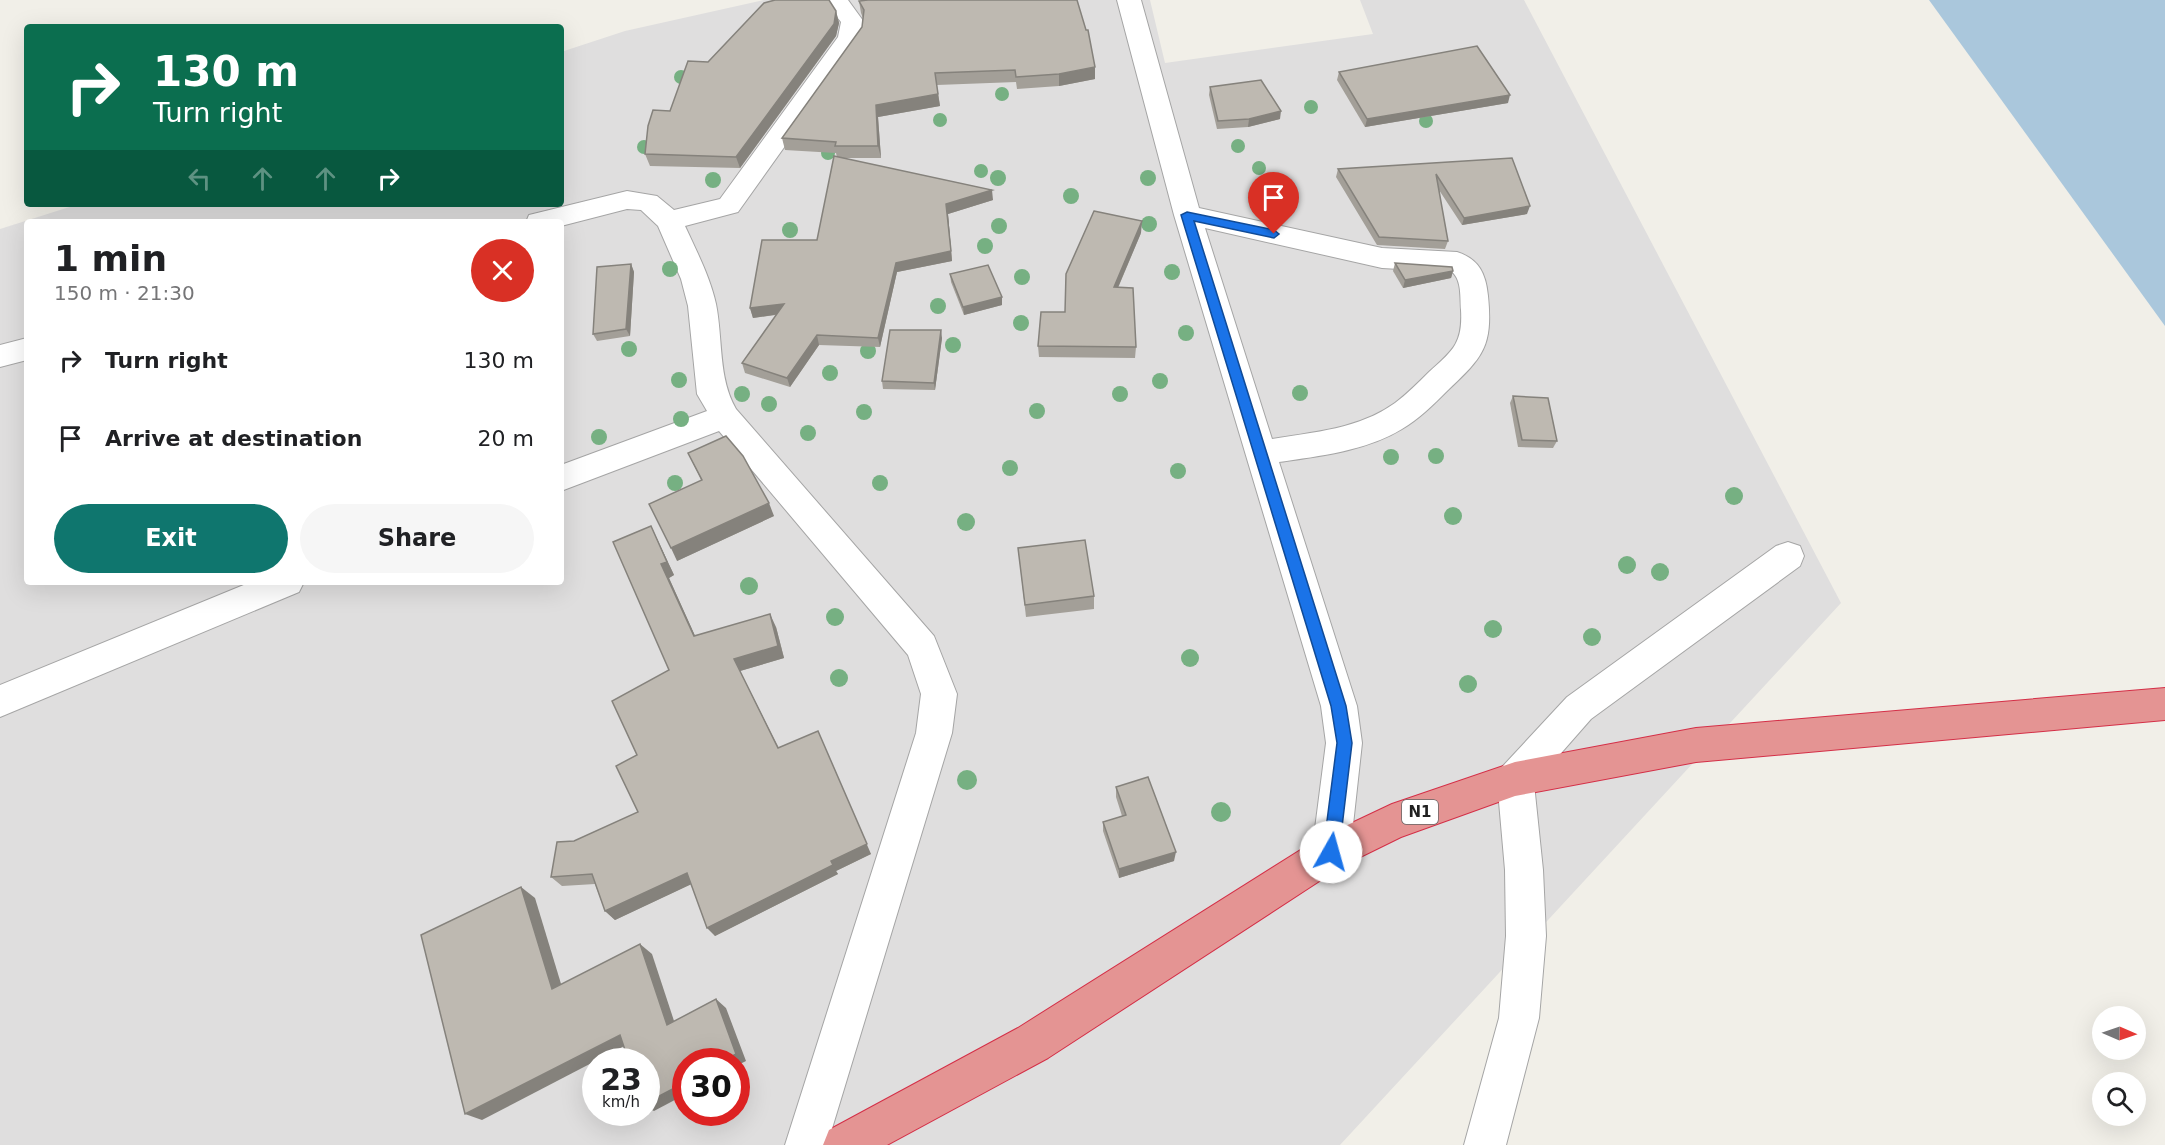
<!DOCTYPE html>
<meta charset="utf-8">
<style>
:root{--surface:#fff;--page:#f6f6f6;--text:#202124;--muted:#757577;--accent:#0f766e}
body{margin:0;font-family:"DejaVu Sans",sans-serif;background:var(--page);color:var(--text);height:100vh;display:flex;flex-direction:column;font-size:22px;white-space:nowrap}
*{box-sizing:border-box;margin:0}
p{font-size:20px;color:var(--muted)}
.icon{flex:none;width:33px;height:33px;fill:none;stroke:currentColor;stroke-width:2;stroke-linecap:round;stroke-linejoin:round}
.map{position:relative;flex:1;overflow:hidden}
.panel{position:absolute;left:24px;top:219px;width:540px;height:366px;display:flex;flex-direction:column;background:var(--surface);border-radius:6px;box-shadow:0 6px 24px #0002}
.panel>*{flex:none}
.guide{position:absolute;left:24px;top:24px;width:540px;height:183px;border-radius:6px;box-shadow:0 6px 24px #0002;background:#0b6e4f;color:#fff;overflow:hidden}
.needle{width:39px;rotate:92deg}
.fabs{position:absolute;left:2092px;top:1006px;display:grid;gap:12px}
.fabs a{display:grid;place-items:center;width:54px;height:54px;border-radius:50%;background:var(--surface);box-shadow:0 6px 24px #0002;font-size:30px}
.speed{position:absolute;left:582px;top:1048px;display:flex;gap:12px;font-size:30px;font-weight:700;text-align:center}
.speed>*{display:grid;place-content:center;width:78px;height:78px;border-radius:50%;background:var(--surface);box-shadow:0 6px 24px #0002;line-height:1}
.speed small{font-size:15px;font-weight:400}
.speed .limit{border:9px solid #d22;background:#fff;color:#111}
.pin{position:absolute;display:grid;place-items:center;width:51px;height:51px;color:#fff;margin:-62px -26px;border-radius:50% 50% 50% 0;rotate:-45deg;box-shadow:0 0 6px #0007}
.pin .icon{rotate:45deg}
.me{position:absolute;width:66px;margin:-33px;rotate:7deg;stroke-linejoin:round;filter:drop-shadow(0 0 4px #0008)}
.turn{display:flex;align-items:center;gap:21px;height:126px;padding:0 30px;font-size:27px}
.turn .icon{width:78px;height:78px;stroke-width:2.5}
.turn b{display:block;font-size:42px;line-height:51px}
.lanes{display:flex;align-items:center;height:57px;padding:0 30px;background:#0003;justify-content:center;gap:30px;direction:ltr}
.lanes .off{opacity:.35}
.round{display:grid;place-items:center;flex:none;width:63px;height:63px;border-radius:32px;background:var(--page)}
.head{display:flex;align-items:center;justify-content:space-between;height:102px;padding:0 30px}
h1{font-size:36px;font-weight:600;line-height:45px}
.primary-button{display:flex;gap:12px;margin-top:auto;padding:12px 30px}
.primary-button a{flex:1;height:69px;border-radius:36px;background:var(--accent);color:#fff;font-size:24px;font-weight:600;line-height:69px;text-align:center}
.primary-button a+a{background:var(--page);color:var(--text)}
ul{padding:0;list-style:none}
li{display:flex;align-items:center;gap:18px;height:78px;padding:0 30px}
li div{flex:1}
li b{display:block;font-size:22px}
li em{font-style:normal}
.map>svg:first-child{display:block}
.residential{fill:#dfdede;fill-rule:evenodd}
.water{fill:#aac7dc}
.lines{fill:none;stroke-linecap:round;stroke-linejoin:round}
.minor-casing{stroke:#a5a5a5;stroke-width:2}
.highway-casing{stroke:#d42f47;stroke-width:2}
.minor{fill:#fff;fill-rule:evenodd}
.highway{fill:#e49493;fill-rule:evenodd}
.tree{fill:#76b082}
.wall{fill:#a39f98}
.shaded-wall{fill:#85827c}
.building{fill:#beb9b1;stroke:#85827c;stroke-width:1.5}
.route{fill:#1a73e8;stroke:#114b97;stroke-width:1.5}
.labels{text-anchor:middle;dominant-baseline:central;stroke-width:4.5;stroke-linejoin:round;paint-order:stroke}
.shield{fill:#fff;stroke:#646464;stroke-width:1.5}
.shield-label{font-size:15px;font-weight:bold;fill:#212121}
</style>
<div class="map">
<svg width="2165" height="1145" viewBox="0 0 2165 1145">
<rect width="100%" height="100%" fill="#f1efe8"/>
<!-- residential -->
<path class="residential" d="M764,0H1150L1165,63L1373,34L1360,0H1524L1841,603L1340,1145H0V229L79,204H561V52L625,31ZM27,222H561V582H27ZM596,1062H646V1113H596ZM686,1062H736V1113H686Z"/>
<!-- water -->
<polygon class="water" points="1929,0 2165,0 2165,326"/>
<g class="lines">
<!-- minor casing -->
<g class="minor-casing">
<g id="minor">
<path d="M824,0H848L864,22L862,38L738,212L685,226C697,252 710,277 716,304C723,339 718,378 736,409L934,636L957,694L952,733L827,1145H785L916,733L921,694L908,655L719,431L561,491V465L707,411L697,394L688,306L681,279L658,226L641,210L627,209L561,226V222H526L529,215L627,191L657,196L674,210L720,199L838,37L841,22Z"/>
<path d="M1117,0H1141L1199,208L1382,248L1457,252C1479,259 1486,274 1488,296C1493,347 1483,357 1447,391C1433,405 1419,419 1402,429C1366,451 1320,456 1279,462L1357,706L1362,743L1350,852L1344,865L1331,870L1318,865L1312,852L1326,743L1321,706L1174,215ZM1205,228L1382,268L1452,272C1462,280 1460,298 1461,310C1463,344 1452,351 1429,372C1418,383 1407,394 1395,403C1359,429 1314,432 1272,439Z"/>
<polygon points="27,338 27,360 0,367 0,345"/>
<polygon points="1788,542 1800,546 1804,556 1800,566 1591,719 1534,784 1543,870 1546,936 1539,1018 1506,1145 1464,1145 1499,1018 1506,936 1505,870 1497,779 1502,767 1567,697 1776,546"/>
<polygon points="251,582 304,582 299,592 0,717 0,685"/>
</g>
</g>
<!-- highway casing -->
<g class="highway-casing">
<polygon id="highway" points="2165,688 2165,720 1696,762 1515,796 1401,837 1344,865 1048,1058 887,1145 823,1145 829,1130 1018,1028 1318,839 1392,804 1515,762 1696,728"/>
</g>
<!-- minor -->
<use href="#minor" class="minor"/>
<!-- highway -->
<use href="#highway" class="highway"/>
</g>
<!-- trees -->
<g class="tree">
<circle cx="681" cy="77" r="7"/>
<circle cx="1002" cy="94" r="7"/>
<circle cx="1311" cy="107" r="7"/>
<circle cx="940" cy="120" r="7"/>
<circle cx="1426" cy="121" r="7"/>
<circle cx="1238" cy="146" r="7"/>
<circle cx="644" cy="147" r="7"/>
<circle cx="828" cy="153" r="7"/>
<circle cx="1259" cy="168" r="7"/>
<circle cx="981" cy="171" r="7"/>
<circle cx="998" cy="178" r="8"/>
<circle cx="1148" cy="178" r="8"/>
<circle cx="713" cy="180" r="8"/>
<circle cx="1071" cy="196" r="8"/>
<circle cx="1149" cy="224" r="8"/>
<circle cx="999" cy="226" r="8"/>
<circle cx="790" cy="230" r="8"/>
<circle cx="985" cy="246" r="8"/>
<circle cx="670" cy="269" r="8"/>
<circle cx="1172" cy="272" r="8"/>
<circle cx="1022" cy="277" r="8"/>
<circle cx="938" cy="306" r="8"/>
<circle cx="1021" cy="323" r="8"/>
<circle cx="1186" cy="333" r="8"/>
<circle cx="953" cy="345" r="8"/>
<circle cx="629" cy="349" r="8"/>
<circle cx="868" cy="351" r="8"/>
<circle cx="830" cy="373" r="8"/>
<circle cx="679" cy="380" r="8"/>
<circle cx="1160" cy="381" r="8"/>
<circle cx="1300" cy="393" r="8"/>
<circle cx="742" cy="394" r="8"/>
<circle cx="1120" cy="394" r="8"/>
<circle cx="769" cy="404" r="8"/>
<circle cx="1037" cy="411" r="8"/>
<circle cx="864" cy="412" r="8"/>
<circle cx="681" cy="419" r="8"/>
<circle cx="808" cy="433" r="8"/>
<circle cx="599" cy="437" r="8"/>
<circle cx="1436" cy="456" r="8"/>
<circle cx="1391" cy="457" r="8"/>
<circle cx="1010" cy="468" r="8"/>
<circle cx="1178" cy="471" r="8"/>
<circle cx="675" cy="483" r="8"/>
<circle cx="880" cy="483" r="8"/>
<circle cx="1734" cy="496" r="9"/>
<circle cx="1453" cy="516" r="9"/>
<circle cx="966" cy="522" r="9"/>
<circle cx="1627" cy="565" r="9"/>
<circle cx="1660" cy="572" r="9"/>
<circle cx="749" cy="586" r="9"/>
<circle cx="835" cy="617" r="9"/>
<circle cx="1493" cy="629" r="9"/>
<circle cx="1592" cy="637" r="9"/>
<circle cx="1190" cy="658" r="9"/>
<circle cx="839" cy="678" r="9"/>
<circle cx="1468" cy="684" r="9"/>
<circle cx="967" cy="780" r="10"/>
<circle cx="1221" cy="812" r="10"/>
</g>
<!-- wall -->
<g class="wall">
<polygon points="859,1 1095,79 1059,86 1017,89 1016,82 937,85 940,106 878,117 881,158 842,158 993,200 948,214 952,261 897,272 880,347 819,345 790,387 745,373 742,363 776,315 753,318 750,308 817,240 837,157 836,153 785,150 782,138 862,27 863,18 861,13"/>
<polygon points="836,11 839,23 836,36 740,168 650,166 645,154 670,111 708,62"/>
<polygon points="1339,72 1508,103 1365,127 1337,80"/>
<polygon points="1210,87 1280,119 1248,127 1217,129 1209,95"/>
<polygon points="1512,158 1527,214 1462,225 1439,190 1448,241 1445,249 1377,245 1336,177 1338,169"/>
<polygon points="1141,233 1118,288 1136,347 1135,358 1039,357 1038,346 1065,312"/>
<polygon points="1395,263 1453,271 1451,278 1403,288 1393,271"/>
<polygon points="631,264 634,272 630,336 597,341 593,334"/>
<polygon points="950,274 1002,305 964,315 951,282"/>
<polygon points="942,338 935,390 883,389 882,381"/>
<polygon points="1513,396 1557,441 1553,448 1518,447 1510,403"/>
<polygon points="688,453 774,516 677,561 701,480"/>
<polygon points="651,526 674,575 669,578 695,636 776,627 784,658 740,671 779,748 871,854 836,871 838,874 715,936 691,884 615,920 605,911 595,884 562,886 551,877 574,841 638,812 637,755 669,670"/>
<polygon points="1018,548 1094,596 1094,609 1026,617"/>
<polygon points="1116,787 1174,861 1119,878 1103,831 1103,822 1122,816 1116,797"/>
</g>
<!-- shaded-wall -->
<g class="shaded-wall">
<polygon points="836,11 839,23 836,36 740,168 736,157"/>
<polygon points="1095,67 1095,79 1059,86 1059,74"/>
<polygon points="938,94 940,106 878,117 881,158 878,146 876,105"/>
<polygon points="1510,95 1508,103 1365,127 1367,119"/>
<polygon points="1281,111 1280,119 1248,127 1249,119"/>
<polygon points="992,190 993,200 948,214 952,261 897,272 880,347 878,338 896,263 946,204"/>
<polygon points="1530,206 1527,214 1462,225 1464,218"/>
<polygon points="1142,221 1141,233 1113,299 1114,287"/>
<polygon points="631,264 634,272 630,336 626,329"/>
<polygon points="1453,271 1451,278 1403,288 1405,280"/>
<polygon points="1002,297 1002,305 964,315 963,307"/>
<polygon points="784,304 786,313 753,318 750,308"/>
<polygon points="941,330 942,338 935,390 934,383"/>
<polygon points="817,335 819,345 790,387 787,378"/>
<polygon points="769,503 774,516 677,561 671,548"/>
<polygon points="651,526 674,575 669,578 701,649 694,636 661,564"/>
<polygon points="770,614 776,627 784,658 740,671 734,659"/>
<polygon points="818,731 871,854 836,871 838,874 715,936 707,928 831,861"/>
<polygon points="1176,852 1174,861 1119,878 1119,869"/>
<polygon points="687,873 696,882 615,920 605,911"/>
<polygon points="521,887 535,898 565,997 552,989"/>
<polygon points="640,944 652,954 678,1033 667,1025"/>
<polygon points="716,999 726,1008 746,1061 736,1066 736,1062 722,1062"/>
<polygon points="620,1035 632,1042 482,1120 465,1114"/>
<polygon points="686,1082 686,1094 654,1111 646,1107 646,1103"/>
</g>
<!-- building -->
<g class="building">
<polygon points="775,0 829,0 836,11 834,24 736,157 645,154 648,126 653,110 670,111 688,61 708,62 764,3"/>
<polygon points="868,0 1077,0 1086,30 1088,30 1095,67 1059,74 1016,77 1015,70 935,73 938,94 876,105 878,146 835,146 836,142 782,138 862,27 864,10 859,1"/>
<polygon points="1477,46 1510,95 1367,119 1339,72"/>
<polygon points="1261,80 1281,111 1249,119 1218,121 1210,87"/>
<polygon points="834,156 992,190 946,204 951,251 896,263 878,338 817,335 787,378 742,363 784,304 750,308 762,240 817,240"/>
<polygon points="1512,158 1530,206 1464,218 1436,174 1448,241 1379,237 1338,169"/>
<polygon points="1094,211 1142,221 1114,287 1133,288 1136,347 1038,346 1041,312 1065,312 1066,274"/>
<polygon points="1395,263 1452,267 1453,271 1405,280"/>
<polygon points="631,264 626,329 593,334 597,267"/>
<polygon points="988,265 1002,297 963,307 950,274"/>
<polygon points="890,330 941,330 934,383 882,381"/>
<polygon points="1513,396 1548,398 1557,441 1522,440"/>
<polygon points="726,436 743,456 769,503 671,548 649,504 702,480 688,453"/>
<polygon points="651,526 667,562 661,564 694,636 770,614 778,646 734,659 778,748 818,731 867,844 831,861 833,865 707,928 687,873 605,911 592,874 551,877 557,842 574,841 638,812 616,766 637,755 612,701 669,670 613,542"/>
<polygon points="1085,540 1094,596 1025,605 1018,548"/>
<polygon points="1148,777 1176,852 1119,869 1103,822 1126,815 1116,787"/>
<polygon points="521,887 552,989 640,944 667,1025 716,999 736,1054 722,1062 686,1062 686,1082 646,1103 646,1062 629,1062 620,1035 465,1114 421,935"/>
</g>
<!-- route -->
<polygon class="route" points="1187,212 1274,230 1279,234 1274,238 1194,221 1346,706 1352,743 1339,852 1337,858 1331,860 1326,858 1323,852 1337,743 1331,706 1181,215"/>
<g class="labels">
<!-- shield labels -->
<rect class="shield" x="1402" y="800" width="36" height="24" rx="4.5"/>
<g class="shield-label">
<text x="1420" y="812">N1</text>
</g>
</g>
</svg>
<div class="fabs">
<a><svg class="needle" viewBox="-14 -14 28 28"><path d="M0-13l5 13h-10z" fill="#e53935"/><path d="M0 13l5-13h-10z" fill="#757577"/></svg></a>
<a><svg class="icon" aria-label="search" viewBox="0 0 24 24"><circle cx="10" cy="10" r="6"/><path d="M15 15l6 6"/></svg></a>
</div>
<div class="speed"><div>23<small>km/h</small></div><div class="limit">30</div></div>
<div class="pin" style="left:1274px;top:234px;background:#d93025"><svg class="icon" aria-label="arrive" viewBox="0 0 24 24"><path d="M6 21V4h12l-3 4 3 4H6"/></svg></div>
<svg class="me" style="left:1331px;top:852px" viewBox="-20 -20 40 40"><circle r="19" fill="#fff"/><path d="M0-13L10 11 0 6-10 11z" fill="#1a73e8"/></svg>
<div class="guide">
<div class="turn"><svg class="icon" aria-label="right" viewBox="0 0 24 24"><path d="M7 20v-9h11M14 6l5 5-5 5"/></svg><div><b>130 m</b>Turn right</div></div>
<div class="lanes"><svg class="icon off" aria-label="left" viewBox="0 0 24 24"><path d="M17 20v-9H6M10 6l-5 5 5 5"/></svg><svg class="icon off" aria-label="ahead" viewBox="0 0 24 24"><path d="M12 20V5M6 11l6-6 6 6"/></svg><svg class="icon off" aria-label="ahead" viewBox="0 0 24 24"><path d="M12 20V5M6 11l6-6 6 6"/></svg><svg class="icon" aria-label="right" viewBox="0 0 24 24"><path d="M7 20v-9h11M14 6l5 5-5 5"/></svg></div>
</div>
<section class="panel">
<div class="head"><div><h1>1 min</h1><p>150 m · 21:30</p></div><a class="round" style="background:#d93025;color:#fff"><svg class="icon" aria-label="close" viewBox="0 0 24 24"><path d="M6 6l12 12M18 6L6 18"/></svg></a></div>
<ul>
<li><svg class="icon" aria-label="right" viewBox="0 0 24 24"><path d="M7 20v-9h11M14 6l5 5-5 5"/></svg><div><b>Turn right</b></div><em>130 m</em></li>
<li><svg class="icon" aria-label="arrive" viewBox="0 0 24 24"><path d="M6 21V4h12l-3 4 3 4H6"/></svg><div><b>Arrive at destination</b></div><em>20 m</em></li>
</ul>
<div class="primary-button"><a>Exit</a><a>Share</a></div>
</section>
</div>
